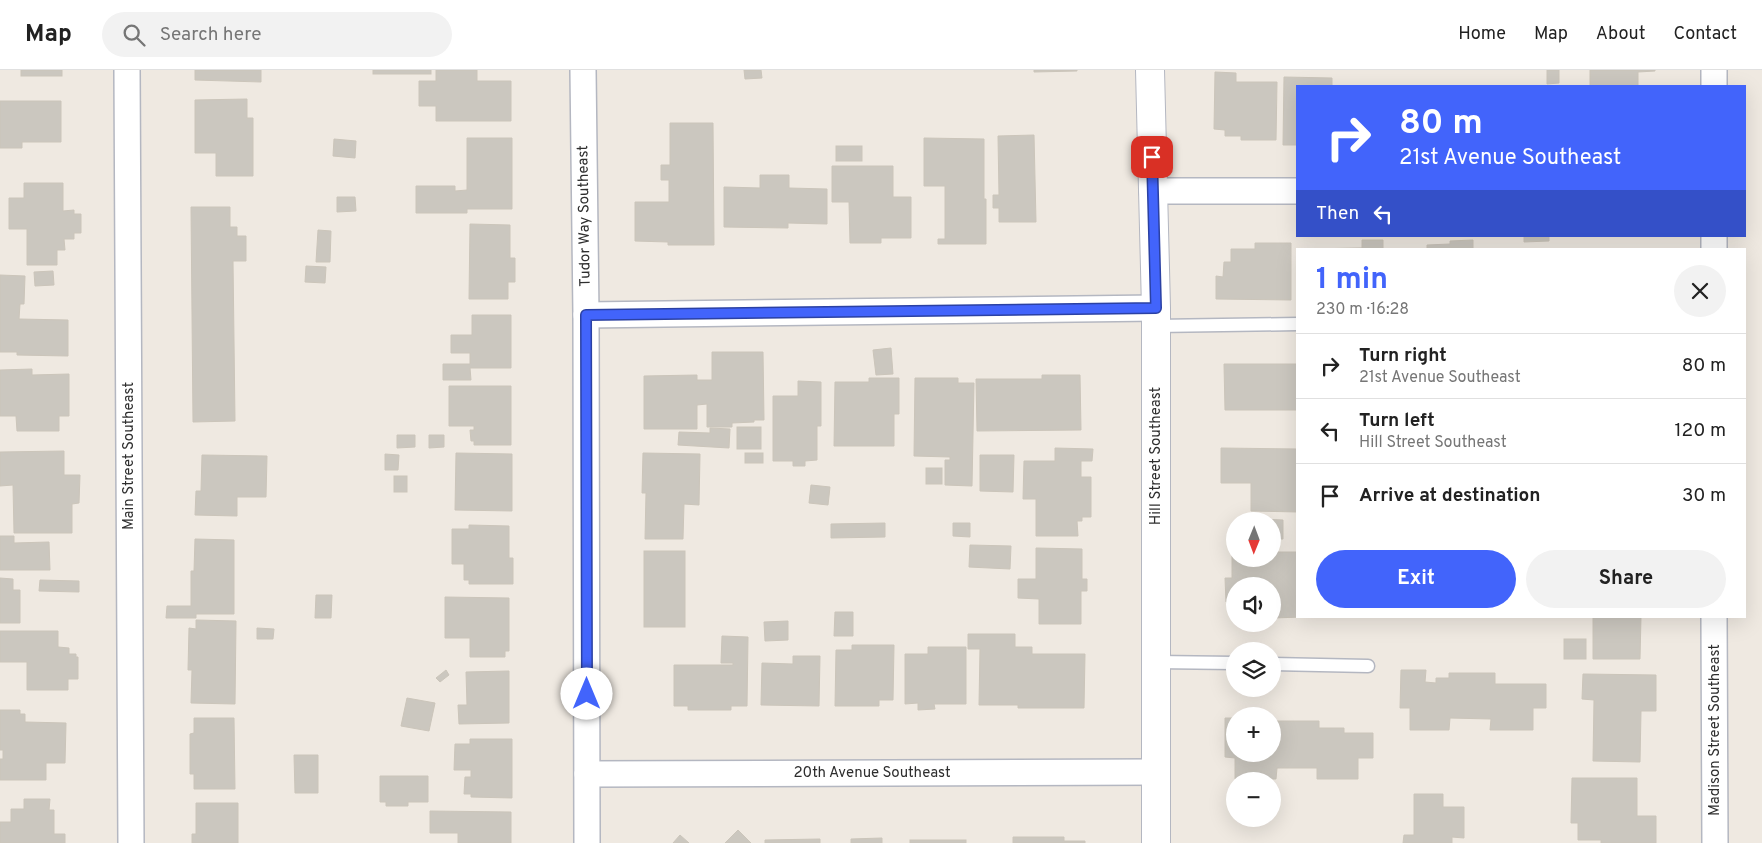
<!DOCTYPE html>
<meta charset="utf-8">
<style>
:root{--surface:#fff;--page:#f2f2f2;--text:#222;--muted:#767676;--line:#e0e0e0;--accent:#4264fb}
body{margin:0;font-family:Overpass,sans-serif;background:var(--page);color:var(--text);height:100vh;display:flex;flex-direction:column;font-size:19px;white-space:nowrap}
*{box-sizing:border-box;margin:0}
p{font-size:16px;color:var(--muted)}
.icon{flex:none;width:28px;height:28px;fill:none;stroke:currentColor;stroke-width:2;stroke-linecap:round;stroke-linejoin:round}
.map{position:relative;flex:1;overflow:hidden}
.details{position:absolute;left:1296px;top:178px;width:450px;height:370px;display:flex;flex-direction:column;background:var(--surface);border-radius:0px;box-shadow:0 5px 20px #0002}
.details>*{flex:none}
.banner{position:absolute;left:1296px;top:15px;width:450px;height:152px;border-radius:0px;box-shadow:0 5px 20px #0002;background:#4264fb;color:#fff;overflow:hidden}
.needle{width:32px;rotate:181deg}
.fabs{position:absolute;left:1226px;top:442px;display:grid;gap:10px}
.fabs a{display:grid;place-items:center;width:55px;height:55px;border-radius:50%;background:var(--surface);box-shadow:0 5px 20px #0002;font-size:25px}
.pin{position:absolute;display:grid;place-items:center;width:42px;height:42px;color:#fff;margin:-21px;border-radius:10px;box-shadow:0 2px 8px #0006}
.me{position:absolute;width:55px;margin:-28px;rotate:0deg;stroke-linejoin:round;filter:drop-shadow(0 0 4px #0008)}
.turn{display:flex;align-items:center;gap:18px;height:105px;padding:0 20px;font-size:22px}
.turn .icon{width:65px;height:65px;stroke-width:2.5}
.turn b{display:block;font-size:35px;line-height:42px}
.then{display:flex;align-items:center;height:48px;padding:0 20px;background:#0003;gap:10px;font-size:19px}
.round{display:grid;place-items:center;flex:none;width:52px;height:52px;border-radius:26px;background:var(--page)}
.head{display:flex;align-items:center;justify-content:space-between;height:85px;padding:0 20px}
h1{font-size:30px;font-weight:700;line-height:38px;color:var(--accent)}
.button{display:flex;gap:10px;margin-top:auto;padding:10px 20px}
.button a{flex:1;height:58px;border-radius:30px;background:var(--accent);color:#fff;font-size:20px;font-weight:700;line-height:58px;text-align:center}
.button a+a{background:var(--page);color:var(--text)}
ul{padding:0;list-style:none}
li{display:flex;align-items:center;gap:15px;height:65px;padding:0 20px;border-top:1px solid var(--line)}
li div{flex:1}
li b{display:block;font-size:19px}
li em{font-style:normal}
header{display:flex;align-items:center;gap:30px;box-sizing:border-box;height:70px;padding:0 25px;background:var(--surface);border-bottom:1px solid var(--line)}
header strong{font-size:24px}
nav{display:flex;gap:28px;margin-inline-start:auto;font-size:18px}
.search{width:350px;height:45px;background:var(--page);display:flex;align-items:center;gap:12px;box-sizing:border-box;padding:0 18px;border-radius:28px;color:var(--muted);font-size:19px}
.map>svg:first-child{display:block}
.building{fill:#cbc7bf;stroke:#cbc5ba}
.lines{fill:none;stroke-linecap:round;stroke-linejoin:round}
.service-casing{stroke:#b4b7c1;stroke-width:15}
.minor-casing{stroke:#b4b7c1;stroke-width:28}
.tertiary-casing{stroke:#b4b7c1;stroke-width:30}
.service{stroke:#fff;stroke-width:12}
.minor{stroke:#fff;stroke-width:25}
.tertiary{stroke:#fff;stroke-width:28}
.route-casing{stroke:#2b41a3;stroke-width:12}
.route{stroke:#4264fb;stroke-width:9}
.labels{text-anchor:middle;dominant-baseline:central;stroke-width:4;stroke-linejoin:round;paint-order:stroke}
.street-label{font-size:15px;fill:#2e2e2e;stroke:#fff}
</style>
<header>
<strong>Map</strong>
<div class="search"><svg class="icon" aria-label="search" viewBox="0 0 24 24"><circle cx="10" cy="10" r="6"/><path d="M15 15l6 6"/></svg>Search here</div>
<nav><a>Home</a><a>Map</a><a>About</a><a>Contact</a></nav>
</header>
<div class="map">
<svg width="1762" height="773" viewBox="0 0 1762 773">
<rect width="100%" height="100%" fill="#efe9e1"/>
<!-- building -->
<g class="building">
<rect x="21" y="0" width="41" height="6"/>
<polygon points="195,0 261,0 261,12 195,10"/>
<rect x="373" y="0" width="58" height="4"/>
<polygon points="436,0 477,0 477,11 511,11 511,51 436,51 436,36 419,36 419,11 436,11"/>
<polygon points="744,0 761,0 762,8 745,9"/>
<polygon points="1034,0 1077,0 1077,1 1034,2"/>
<polygon points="1547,0 1559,0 1559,13 1547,14"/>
<polygon points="1590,0 1655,0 1655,1 1638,2 1638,16 1590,16"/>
<polygon points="1215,2 1236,3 1236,12 1277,12 1276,70 1241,70 1241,66 1225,66 1225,60 1214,59"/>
<polygon points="1284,7 1332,8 1332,16 1298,16 1298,75 1283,75"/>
<polygon points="247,29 247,48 253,48 253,106 216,106 216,83 195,83 195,30"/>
<polygon points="0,31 61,31 61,72 22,72 22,78 0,78"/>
<polygon points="670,53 713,53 714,175 668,175 668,172 635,171 635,132 669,132 669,110 661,110 661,95 670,95"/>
<polygon points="1034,65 1036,152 999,152 999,138 993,138 993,125 999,125 998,66"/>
<polygon points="467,68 512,68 512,139 467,139 467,143 416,143 416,116 455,116 455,121 467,120"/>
<polygon points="924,68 984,69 984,129 986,129 986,174 938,174 938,169 945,169 945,116 924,116"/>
<polygon points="334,69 356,71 355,88 333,86"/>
<rect x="836" y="76" width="26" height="15"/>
<polygon points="832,96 893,96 893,127 911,127 911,168 881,168 881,173 850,173 849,132 832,132"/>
<polygon points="760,105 789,105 789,118 827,119 827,154 788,153 788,158 724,157 724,117 760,118"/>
<polygon points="24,113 63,113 63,141 74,140 74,144 81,144 81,163 74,163 74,169 64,169 65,180 57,180 57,195 27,195 27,159 9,159 9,128 24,128"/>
<polygon points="337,127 355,127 356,141 337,142"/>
<polygon points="191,137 230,137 230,157 237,157 237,166 246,166 246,191 233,191 235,351 193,352"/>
<polygon points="470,154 510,155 510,188 515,188 515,212 508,212 508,229 469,229"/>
<polygon points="318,160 331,161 330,192 316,192"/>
<polygon points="1524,166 1549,166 1549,171 1524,172"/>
<polygon points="1362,170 1383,170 1383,179 1308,179 1362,178"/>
<polygon points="1473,170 1473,179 1427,179 1427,175 1450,174 1450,171"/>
<polygon points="1255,173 1291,173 1291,230 1216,229 1216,206 1223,207 1224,192 1231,192 1231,179 1255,179"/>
<polygon points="306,196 326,197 325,213 305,212"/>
<polygon points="53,201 54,215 35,216 34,202"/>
<polygon points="0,205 25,206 24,234 20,234 19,249 68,250 68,286 17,285 17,282 0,282"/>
<polygon points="472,245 511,245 511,298 470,298 471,310 443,310 443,294 470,294 470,283 451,283 451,265 472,265"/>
<polygon points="891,278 893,304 876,305 873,280"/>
<polygon points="712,282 763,282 764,350 754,350 754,352 732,353 732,357 707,357 707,334 697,335 697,359 644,359 644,306 697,305 697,310 712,310"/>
<polygon points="1224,294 1298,294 1298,340 1225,340"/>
<polygon points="32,299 32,305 69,304 69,346 59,346 59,361 17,361 16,346 0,346 0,300"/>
<polygon points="1042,305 1080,305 1081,360 977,361 976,309 1042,309"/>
<polygon points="869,308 899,308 899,344 894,344 894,376 834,376 835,312 869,312"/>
<polygon points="915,308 958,308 958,313 974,313 972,416 945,415 945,390 950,390 950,387 914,386"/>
<polygon points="798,311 821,312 821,356 817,356 817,390 805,391 805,396 793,396 793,391 773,391 773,326 798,326"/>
<polygon points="449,316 511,316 511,375 474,375 474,371 471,371 470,360 474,360 474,356 449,356"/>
<rect x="737" y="357" width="24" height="22"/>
<polygon points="710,358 730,359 729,378 678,375 679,362 710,363"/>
<polygon points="397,365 415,365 415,377 397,378"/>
<polygon points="429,365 444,365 444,377 429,378"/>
<polygon points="1055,378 1093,379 1092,391 1081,391 1081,407 1091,407 1091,447 1082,447 1082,451 1077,451 1078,466 1036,466 1036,429 1023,429 1024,391 1055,391"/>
<polygon points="1221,378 1298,379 1298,442 1251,441 1251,413 1221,413"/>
<polygon points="64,381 64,405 80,405 79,433 72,434 72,463 14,463 13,415 0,416 0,382"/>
<polygon points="456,383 512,384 512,441 455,440"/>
<polygon points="643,383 700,384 699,435 684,434 683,469 645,469 646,423 642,423"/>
<rect x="745" y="383" width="18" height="10"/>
<polygon points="385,384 399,385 398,400 385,400"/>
<polygon points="202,385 267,386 266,427 237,427 237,446 195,445 196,421 201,421"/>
<polygon points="980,385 1014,385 1013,422 980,421"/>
<rect x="926" y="398" width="16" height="16"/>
<rect x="394" y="406" width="13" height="16"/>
<polygon points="811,415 830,417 828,435 809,433"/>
<polygon points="1258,449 1283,450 1283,469 1272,469 1272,451 1258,451"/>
<polygon points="885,453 885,467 831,468 831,454"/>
<polygon points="953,453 970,453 970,467 953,466"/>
<polygon points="469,455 509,456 509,488 513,488 513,514 469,514 469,510 464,510 464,494 452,494 452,459 469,459"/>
<polygon points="0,466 14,466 14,473 49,472 50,500 0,500"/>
<polygon points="195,469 234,470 234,544 196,544 196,548 166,548 167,536 191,536 191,501 194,501"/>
<polygon points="970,475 1011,476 1010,499 969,497"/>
<polygon points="1036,478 1082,479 1082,509 1087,509 1087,521 1081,521 1081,554 1039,554 1039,529 1018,528 1018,509 1036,509"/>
<polygon points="1232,478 1235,478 1235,489 1272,489 1272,478 1276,478 1276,482 1298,482 1298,546 1303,547 1272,548 1272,516 1235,516 1235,532 1226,532 1225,508 1232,508"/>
<rect x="644" y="481" width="41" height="76"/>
<polygon points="0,508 13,509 13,520 20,520 20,553 0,553"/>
<polygon points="40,510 79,511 79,522 39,521"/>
<polygon points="316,525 332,525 331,548 315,548"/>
<polygon points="445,527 509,528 509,581 505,581 505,587 470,587 470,568 445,568"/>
<polygon points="835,542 853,542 853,566 834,566"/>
<polygon points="1593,546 1641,546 1640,589 1593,589"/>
<polygon points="196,550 236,551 235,634 191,633 192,600 188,600 189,558 196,559"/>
<polygon points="788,551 788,570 765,571 764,552"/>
<polygon points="257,558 274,559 273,569 257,569"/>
<polygon points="0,561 58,561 58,577 69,578 69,584 76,584 76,587 78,587 78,609 68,609 68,620 27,620 27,592 0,592"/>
<polygon points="968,564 1015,564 1015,577 1032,577 1032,584 1085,584 1084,638 1018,638 1018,635 979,635 980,579 968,579"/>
<polygon points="722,566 748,567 747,636 731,636 731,640 688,640 688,636 674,636 674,595 733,595 733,593 721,593"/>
<rect x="1564" y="569" width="22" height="20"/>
<polygon points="852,575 894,575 893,630 879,630 879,636 835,636 836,580 852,580"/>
<polygon points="928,577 966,577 966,634 934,634 935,639 918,640 918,633 905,634 905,584 928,584"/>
<polygon points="793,586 820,586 819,636 761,635 762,593 793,594"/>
<polygon points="446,600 449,605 440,612 436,608"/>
<polygon points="1401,600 1426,600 1425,612 1436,613 1436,608 1449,608 1449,603 1495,603 1495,614 1546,614 1546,638 1533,638 1533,660 1490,660 1491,649 1450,648 1449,660 1410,660 1410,638 1400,638"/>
<polygon points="509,601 509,653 459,654 458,635 467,635 466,602"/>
<polygon points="1583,604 1656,605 1656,641 1641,641 1640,692 1593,691 1594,630 1582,629"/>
<polygon points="407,628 435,633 429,661 401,656"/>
<polygon points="0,640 20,640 20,644 25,644 25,652 66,653 65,693 46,693 46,710 0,710 0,689 3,689 3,680 0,680"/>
<polygon points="194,648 234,648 235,719 194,719 194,704 190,704 190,664 194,663"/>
<polygon points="1225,648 1235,648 1235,684 1272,684 1272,656 1276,656 1276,651 1319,651 1319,658 1344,658 1344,663 1373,663 1373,688 1358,688 1358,709 1317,709 1317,698 1277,698 1276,709 1235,709 1235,688 1225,687"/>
<polygon points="470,669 512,669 512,728 471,727 471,724 464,724 465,707 471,707 471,700 454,700 455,674 470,674"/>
<polygon points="294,685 318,685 318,723 295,723"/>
<polygon points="380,706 428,706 428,732 408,732 408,736 386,736 386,732 380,732"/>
<polygon points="1572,708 1637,708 1637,746 1656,746 1656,773 1601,773 1601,770 1578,770 1578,753 1571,753"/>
<polygon points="1414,724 1443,724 1443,737 1464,737 1464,768 1452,767 1452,773 1403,773 1404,765 1414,765"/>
<polygon points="24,729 50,729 49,740 54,740 54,764 65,764 65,773 0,773 0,752 11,752 11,739 24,739"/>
<polygon points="196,733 238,733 238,773 192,773 192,764 196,764"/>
<polygon points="430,741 511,742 511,773 458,773 458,763 430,763"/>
<polygon points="738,760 751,773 725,773"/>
<polygon points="680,765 689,773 673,773"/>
<polygon points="1013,767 1064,767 1064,771 1085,771 1085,773 1013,773"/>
<polygon points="882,768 882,773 851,773 851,769"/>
<polygon points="820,769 820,773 765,773 765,770"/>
<rect x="910" y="770" width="56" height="3"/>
</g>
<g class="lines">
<!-- service casing -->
<g class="service-casing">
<g id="service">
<polyline points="1156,256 1298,254"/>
<polyline points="1156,592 1235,593"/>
<polyline points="1272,594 1368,596"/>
</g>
</g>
<!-- minor casing -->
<g class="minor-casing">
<g id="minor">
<polyline points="127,0 131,773"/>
<polyline points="583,0 586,245 587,773"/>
<polyline points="1714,0 1714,16"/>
<polyline points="1152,121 1298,121"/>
<polyline points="1714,166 1714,179"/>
<polyline points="586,245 1156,238"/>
<polyline points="1714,546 1715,773"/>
<polyline points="587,704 1156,702"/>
</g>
</g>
<!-- tertiary casing -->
<g class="tertiary-casing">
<polyline id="tertiary" points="1150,0 1156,238 1156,773"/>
</g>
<!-- service -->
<use href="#service" class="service"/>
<!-- minor -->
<use href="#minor" class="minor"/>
<!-- tertiary -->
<use href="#tertiary" class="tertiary"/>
</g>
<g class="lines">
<!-- route casing -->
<g class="route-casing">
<polyline id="route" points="587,624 586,245 1156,238 1152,87"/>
</g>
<!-- route -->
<use href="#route" class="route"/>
</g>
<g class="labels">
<!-- street labels -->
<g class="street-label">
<text transform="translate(585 146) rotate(-91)">Tudor Way Southeast</text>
<text transform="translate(129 386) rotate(-90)">Main Street Southeast</text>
<text transform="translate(1156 386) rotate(-90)">Hill Street Southeast</text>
<text transform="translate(1715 660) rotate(-90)">Madison Street Southeast</text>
<text x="872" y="703">20th Avenue Southeast</text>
</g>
</g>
</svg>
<div class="fabs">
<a><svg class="needle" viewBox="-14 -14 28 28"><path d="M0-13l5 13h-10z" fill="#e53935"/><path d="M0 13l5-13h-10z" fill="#767676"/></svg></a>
<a><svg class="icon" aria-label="sound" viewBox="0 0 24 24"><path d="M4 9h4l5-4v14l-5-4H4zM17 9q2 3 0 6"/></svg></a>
<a><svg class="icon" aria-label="layers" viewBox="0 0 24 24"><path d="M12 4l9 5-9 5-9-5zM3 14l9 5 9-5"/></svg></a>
<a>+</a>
<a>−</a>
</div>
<div class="pin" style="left:1152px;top:87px;background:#d93025"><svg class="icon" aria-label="arrive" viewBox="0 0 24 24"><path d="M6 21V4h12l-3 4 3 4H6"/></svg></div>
<svg class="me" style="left:587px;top:624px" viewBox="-20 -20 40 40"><circle r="19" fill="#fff"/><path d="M0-13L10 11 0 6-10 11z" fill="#4264fb"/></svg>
<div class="banner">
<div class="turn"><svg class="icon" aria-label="right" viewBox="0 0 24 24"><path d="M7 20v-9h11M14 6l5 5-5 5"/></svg><div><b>80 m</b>21st Avenue Southeast</div></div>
<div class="then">Then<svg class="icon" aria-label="left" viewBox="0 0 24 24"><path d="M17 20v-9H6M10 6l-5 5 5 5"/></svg></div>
</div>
<section class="details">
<div class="head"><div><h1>1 min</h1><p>230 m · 16:28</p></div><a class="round"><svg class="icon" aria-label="close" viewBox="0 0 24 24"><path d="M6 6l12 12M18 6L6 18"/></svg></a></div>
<ul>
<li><svg class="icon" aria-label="right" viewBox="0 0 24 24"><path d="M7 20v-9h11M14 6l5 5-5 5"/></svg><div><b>Turn right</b><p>21st Avenue Southeast</p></div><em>80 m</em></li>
<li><svg class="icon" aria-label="left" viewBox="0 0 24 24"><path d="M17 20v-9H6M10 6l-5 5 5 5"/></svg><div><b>Turn left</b><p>Hill Street Southeast</p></div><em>120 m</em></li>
<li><svg class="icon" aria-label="arrive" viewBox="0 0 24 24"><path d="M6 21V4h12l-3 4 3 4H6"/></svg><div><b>Arrive at destination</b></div><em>30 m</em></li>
</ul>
<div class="button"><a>Exit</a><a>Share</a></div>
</section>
</div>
